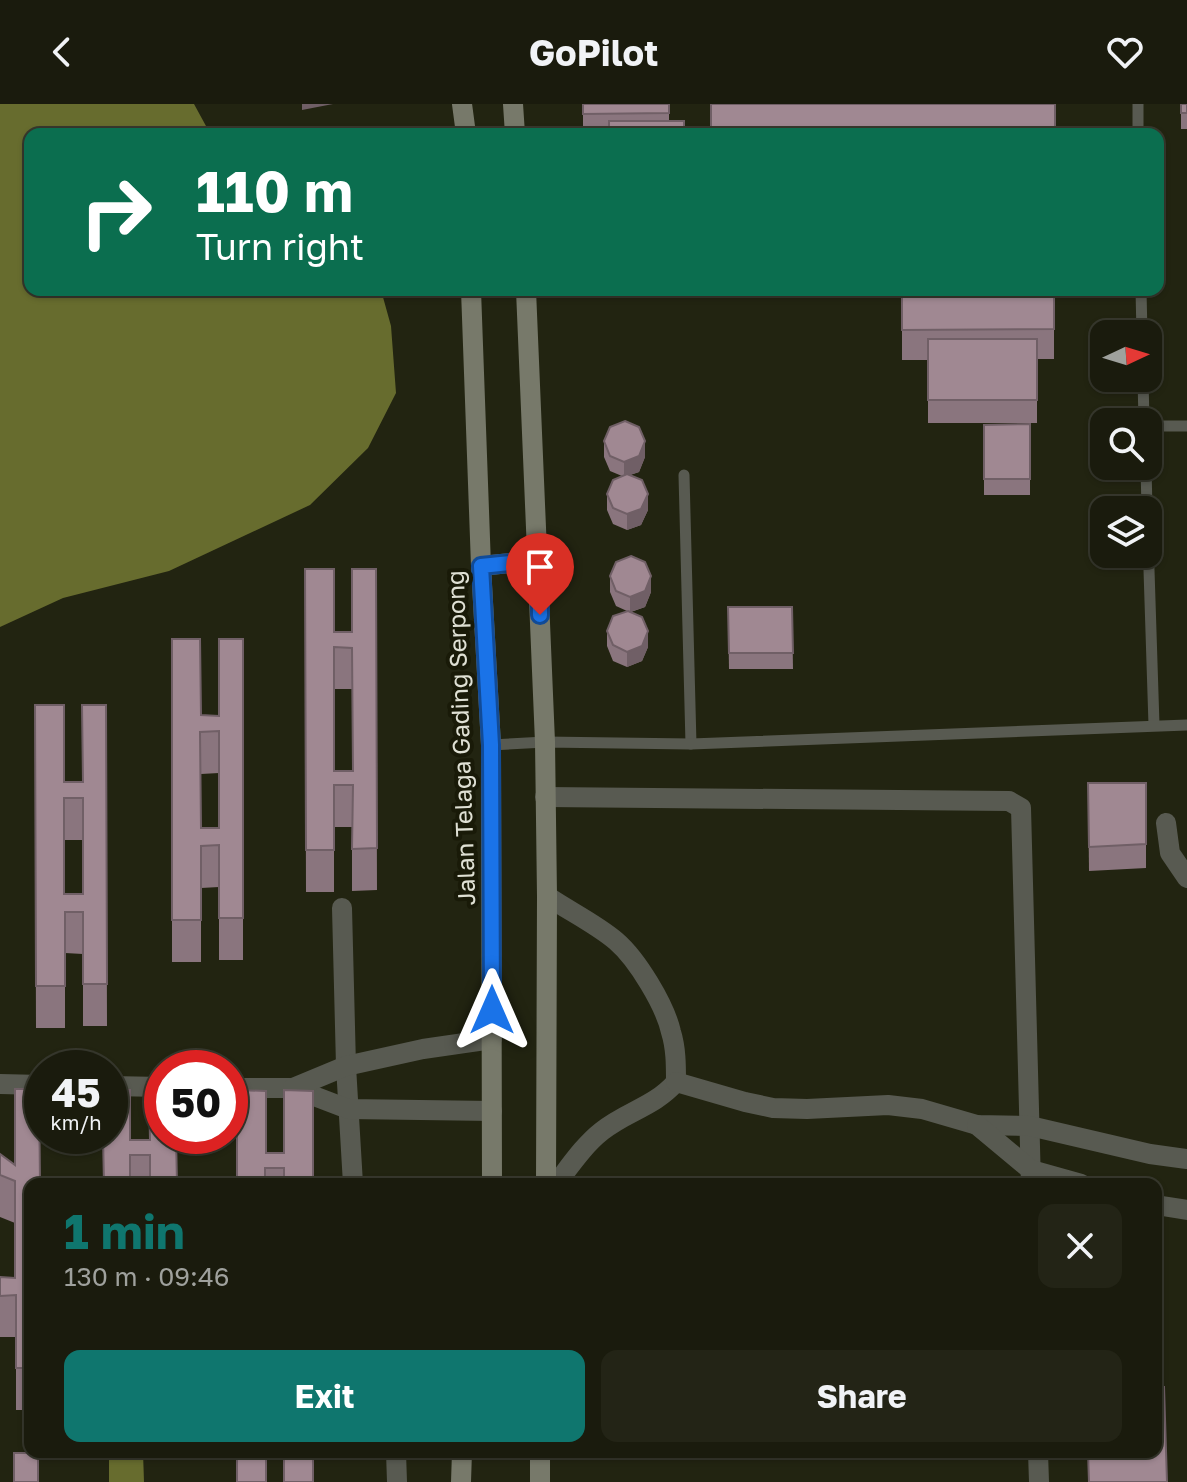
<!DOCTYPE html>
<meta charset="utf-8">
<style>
:root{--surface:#1a1b0d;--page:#232416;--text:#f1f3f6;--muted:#9fa19d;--line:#38392e;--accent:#0f766e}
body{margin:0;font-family:"Golos Text",sans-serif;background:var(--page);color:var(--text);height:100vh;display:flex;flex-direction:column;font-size:30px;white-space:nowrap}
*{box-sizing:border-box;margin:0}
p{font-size:26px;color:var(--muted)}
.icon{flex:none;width:44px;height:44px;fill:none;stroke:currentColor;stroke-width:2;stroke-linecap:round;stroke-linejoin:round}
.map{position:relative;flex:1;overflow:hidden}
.sheet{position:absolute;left:24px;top:1074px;width:1138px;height:280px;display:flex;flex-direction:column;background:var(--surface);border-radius:16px;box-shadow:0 2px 6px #0004,0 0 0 2px var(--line)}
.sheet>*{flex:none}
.hud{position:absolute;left:24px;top:24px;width:1140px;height:168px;border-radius:16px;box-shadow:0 2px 6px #0004,0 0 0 2px var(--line);background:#0b6e4f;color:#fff;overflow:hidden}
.needle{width:52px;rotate:86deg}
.tools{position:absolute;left:1090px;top:216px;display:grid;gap:16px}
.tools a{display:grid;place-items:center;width:72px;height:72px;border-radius:16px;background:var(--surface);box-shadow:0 2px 6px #0004,0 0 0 2px var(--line);font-size:40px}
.speed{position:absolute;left:24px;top:946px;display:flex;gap:16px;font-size:40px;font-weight:700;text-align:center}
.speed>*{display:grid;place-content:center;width:104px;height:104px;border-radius:50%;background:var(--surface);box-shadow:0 2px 6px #0004,0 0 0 2px var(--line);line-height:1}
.speed small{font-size:20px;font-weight:400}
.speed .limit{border:12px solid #d22;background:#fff;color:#111}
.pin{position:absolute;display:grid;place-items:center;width:68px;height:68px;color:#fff;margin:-82px -34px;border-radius:50% 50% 50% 0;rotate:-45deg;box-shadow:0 0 8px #0007}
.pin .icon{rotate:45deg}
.me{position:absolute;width:88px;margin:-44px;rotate:0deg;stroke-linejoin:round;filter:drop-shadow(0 0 6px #0008)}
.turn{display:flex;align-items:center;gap:28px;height:168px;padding:0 40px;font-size:36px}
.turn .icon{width:104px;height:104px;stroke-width:2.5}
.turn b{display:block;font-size:56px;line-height:68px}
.round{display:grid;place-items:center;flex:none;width:84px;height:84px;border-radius:16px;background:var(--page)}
.summary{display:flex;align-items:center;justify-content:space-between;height:136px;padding:0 40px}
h1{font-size:48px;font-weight:700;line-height:60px;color:var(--accent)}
.cta{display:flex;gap:16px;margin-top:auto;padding:16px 40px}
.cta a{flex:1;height:92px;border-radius:16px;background:var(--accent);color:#fff;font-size:32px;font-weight:700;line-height:92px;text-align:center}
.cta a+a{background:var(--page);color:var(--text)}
header{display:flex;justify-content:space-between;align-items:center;height:104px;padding:0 40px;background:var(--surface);font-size:36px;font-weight:700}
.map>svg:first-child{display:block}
.water{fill:#676c2e}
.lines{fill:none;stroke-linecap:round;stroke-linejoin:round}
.service{stroke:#585a51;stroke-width:11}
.minor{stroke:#585a51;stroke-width:20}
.secondary{stroke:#77796a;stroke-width:20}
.wall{fill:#8a757e;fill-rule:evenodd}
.shaded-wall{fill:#705f66}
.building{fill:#a08892;stroke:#705f66;stroke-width:2;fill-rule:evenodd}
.route-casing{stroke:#114b97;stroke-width:20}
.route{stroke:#1a73e8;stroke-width:14}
.labels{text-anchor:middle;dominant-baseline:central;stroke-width:8;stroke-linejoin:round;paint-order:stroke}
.street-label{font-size:24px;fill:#dfe0d4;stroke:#191a08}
</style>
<header><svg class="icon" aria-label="back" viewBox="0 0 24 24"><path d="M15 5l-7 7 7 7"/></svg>GoPilot<svg class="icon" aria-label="heart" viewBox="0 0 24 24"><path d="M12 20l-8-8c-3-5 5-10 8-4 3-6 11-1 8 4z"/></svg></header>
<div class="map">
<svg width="1187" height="1378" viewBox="0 0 1187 1378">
<rect width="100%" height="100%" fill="#222411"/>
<!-- water -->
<g class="water">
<polygon points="0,0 194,0 206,22 215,30 30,30 30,186 381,186 391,222 396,289 368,344 310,401 169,467 63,494 0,523"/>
<polygon points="109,1348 143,1348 144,1378 109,1378"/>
</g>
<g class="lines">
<!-- service -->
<g class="service">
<polyline points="1138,0 1138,30"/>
<polyline points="1141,186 1142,230"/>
<polyline points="1143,274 1144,318"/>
<polyline points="1148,322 1187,322"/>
<polyline points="1146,362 1147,406"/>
<polyline points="684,371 691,640"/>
<polyline points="1148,435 1154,621"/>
<polyline points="491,641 545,638 691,640 1187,621"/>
</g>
<!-- minor -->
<g class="minor">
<polyline points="545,693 1009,697 1021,704 1031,1080"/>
<polyline points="1166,719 1170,749 1187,774"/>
<path d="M547,792C569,807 596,820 616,837C637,855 665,901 671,928C676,944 676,961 676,978C654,1003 627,1007 602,1027C584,1041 570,1062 556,1080"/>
<polyline points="342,804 346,962 353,1080"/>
<polyline points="676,978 745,998 773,1004 807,1005 888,1001 922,1005 977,1021 1030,1022 1150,1050 1187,1055"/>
<polyline points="0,980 42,981"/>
<polyline points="110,982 162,983"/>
<polyline points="230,984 293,984 348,1005 492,1007"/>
<polyline points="293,984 346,962 423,945 492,935"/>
<polyline points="977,1021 1031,1066 1081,1080"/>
<polyline points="1156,1101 1187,1106"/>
<polyline points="396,1348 397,1378"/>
<polyline points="1038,1348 1039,1378"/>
</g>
<!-- secondary -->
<g class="secondary">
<polyline points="462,0 466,30"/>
<polyline points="513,0 515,30"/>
<polyline points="471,186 481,462 491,641 492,1080"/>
<polyline points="526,186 545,638 547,792 546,1080"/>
<polyline points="481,462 539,456"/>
<polyline points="461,1378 462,1348"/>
<polyline points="540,1378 540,1348"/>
</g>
</g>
<!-- wall -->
<g class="wall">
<polygon points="583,0 669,0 669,17 684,30 583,30"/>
<rect x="1181" y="0" width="6" height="25"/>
<polygon points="902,186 1054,186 1054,255 1037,255 1037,319 928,319 928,256 902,256"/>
<polygon points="1030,320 1030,391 984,391 984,321"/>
<polygon points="604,337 645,353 639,368 630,371 648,406 641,421 627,426 613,420 607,406 607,390 622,372 610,367 604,353"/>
<path d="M305,465L334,528H352L376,465L377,786L352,787V723H334V788H306ZM334,585H352V667H334Z"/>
<polygon points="610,472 651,488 645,503 631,508 648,543 642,557 627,563 613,557 607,542 607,527 627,507 616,502 610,488"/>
<polygon points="728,503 792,503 793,565 729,565"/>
<path d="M172,535L201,611L219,612L243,535V856H219V783L201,784V858H172ZM219,669V724H201V670Z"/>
<path d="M35,601L64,678H82L106,601L107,922H83V850L65,849V924H36ZM64,736H83V790H64Z"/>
<polygon points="1088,679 1146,740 1146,764 1089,767"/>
<polygon points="130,1036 149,1036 177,1080 103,1080"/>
<polygon points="266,1049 313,1080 237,1080"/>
<polygon points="0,1050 30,1080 30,1306 16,1306 16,1233 0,1233 0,1173 15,1174 15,1119 0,1113"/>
</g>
<!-- shaded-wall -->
<g class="shaded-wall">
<polygon points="302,0 333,0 302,6"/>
<polygon points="645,337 645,353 639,368 624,373 624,358"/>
<polygon points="648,390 648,406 641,421 627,426 627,410"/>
<polygon points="651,472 651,488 645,503 630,508 630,493"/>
<polygon points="648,527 648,543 642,557 627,563 627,548"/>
</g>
<!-- building -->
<g class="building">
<polygon points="583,0 669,0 669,9 583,10"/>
<rect x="711" y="0" width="344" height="30"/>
<rect x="1181" y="0" width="6" height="9"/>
<rect x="609" y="17" width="75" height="13"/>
<polygon points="902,186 1054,186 1054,225 902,226"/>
<rect x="928" y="235" width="109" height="61"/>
<polygon points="625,317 639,323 645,337 639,352 624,358 610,352 604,337 610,323"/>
<polygon points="1030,320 1030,375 984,375 984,321"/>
<polygon points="627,370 642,376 648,390 641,405 627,410 613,404 607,390 613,376"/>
<polygon points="631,452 645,458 651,472 645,487 630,493 616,487 610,472 616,458"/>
<path d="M305,465H334V528H352V465H376L377,744L352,745L353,681H334V746H306ZM334,543L352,544L353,667H334Z"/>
<polygon points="728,503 792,503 793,549 729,549"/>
<polygon points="628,507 642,513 648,527 642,542 627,548 613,541 607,527 613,512"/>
<path d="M172,535H200L201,611L219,612V535H243V814H219V741L201,742V816H172ZM219,627V724H201L200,628Z"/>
<path d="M35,601H64V678H83L82,601H106L107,880H83V808H65V882H36ZM64,694H83V790H64Z"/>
<polygon points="1088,679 1146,679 1146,740 1089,743"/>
<polygon points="15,985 39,985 40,1080 30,1080 30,1264 16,1264 16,1191 0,1192 0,1173 15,1174 15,1077 0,1071 0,1050 15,1061"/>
<polygon points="110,986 130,986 130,1036 150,1036 149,986 162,986 162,1032 176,1032 177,1080 150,1080 150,1051 130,1051 130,1080 104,1080 103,1032 110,1032"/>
<polygon points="237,986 266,987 266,1049 284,1049 284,986 313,987 313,1080 284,1080 284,1064 265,1064 265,1080 237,1080"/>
<polygon points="1156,1283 1164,1283 1167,1378 1089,1378 1088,1348 1156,1348"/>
<rect x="237" y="1348" width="29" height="30"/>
<rect x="284" y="1348" width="29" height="30"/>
<rect x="14" y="1349" width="24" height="29"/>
</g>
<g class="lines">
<!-- route casing -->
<g class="route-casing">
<polyline id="route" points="492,906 491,641 481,462 539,456 540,511"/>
</g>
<!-- route -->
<use href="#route" class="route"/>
</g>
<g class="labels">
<!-- street labels -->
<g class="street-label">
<text transform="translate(460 634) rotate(-92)">Jalan Telaga Gading Serpong</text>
</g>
</g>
</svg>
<div class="tools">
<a><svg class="needle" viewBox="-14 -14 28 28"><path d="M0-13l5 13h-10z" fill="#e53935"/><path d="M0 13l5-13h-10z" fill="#9fa19d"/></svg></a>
<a><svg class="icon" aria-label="search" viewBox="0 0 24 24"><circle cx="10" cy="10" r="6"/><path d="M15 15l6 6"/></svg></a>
<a><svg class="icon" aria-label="layers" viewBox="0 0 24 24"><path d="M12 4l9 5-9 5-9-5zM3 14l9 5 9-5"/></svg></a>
</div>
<div class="speed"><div>45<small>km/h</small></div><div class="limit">50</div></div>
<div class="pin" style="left:540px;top:511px;background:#d93025"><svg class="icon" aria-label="arrive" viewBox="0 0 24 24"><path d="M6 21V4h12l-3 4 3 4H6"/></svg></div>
<svg class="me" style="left:492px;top:906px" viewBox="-20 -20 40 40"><path d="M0-17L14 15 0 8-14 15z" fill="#1a73e8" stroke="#fff" stroke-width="4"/></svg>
<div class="hud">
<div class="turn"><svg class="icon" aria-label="right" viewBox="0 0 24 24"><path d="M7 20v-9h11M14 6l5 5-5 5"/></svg><div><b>110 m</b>Turn right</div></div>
</div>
<section class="sheet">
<div class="summary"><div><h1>1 min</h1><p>130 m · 09:46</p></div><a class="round"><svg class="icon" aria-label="close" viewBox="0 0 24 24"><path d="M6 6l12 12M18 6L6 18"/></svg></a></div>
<div class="cta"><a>Exit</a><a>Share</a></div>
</section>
</div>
